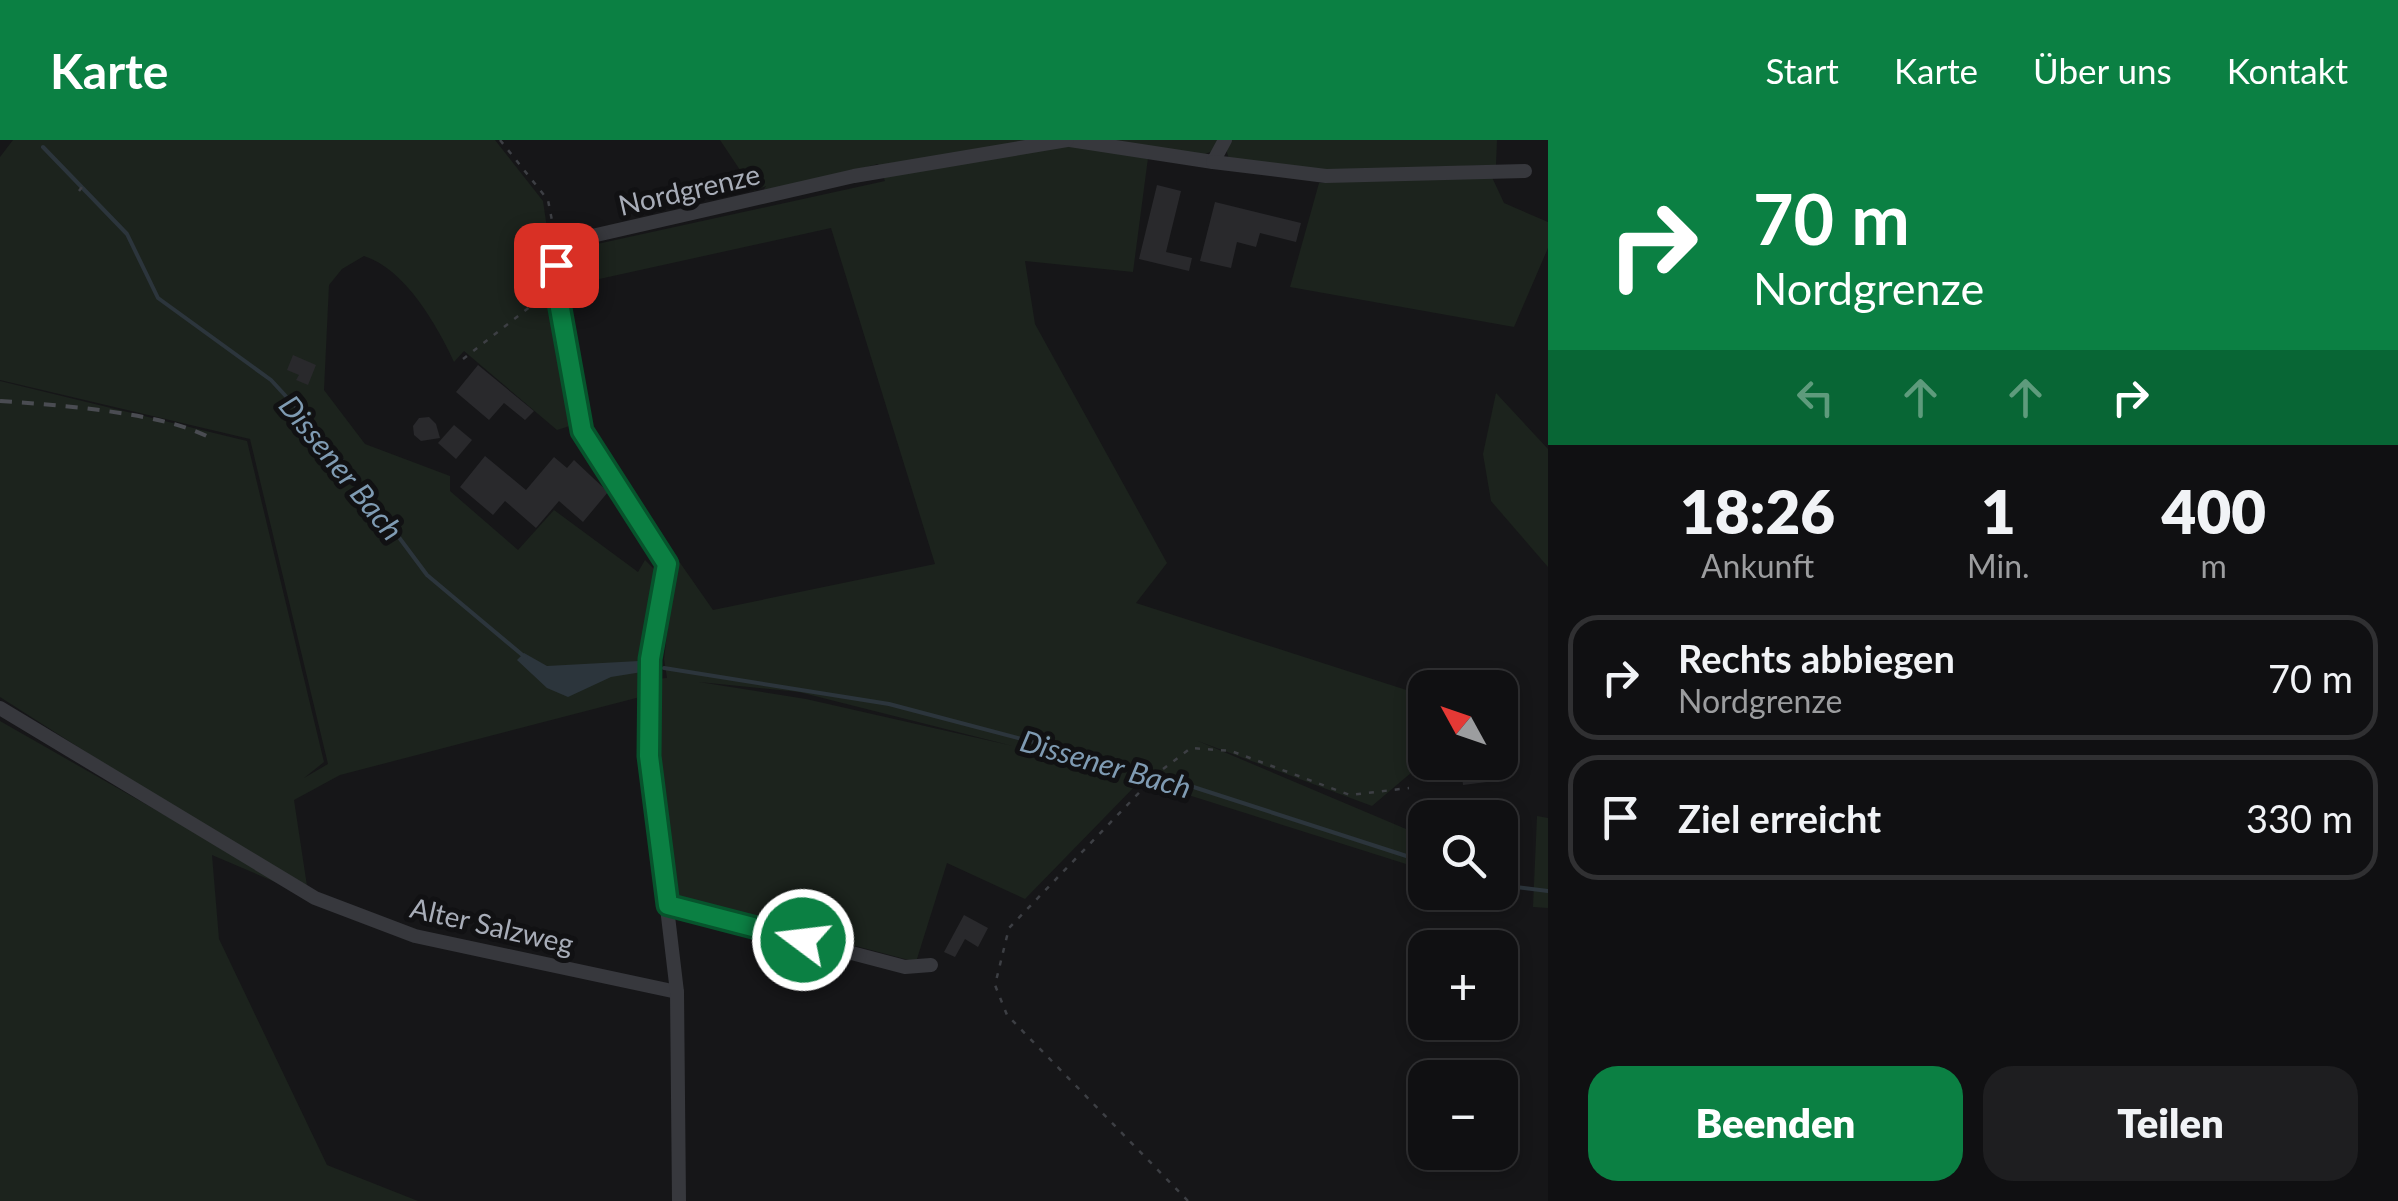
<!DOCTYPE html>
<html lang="de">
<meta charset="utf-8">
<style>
:root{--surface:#101012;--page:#1e1e20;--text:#f1f3f6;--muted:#9c9d9f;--line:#303032;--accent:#0b8043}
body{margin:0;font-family:Lato,sans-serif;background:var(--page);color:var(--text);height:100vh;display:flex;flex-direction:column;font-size:38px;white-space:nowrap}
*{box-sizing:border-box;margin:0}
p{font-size:32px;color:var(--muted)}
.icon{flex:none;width:55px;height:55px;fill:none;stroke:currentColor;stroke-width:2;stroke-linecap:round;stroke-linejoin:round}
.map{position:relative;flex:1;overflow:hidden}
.panel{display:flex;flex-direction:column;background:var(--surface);width:850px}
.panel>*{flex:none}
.banner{background:#0b8043;color:#fff;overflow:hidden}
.needle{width:65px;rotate:310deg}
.fabs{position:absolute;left:1408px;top:530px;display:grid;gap:20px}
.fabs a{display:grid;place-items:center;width:110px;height:110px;border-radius:20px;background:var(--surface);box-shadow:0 5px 15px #0003,0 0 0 2px var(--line);font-size:50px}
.pin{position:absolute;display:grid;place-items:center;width:85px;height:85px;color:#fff;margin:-42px;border-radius:20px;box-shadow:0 5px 15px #0006}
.me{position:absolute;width:110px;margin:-55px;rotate:285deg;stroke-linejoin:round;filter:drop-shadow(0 0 8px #0008)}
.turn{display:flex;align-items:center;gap:35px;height:210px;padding:0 40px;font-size:45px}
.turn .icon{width:130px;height:130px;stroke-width:2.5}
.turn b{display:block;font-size:70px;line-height:85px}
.lanes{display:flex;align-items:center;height:95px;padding:0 40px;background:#0003;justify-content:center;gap:50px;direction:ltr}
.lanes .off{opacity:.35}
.eta{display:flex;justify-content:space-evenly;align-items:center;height:170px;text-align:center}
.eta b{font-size:60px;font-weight:800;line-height:70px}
.button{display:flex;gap:20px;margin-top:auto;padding:20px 40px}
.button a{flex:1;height:115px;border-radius:30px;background:var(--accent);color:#fff;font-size:40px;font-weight:800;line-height:115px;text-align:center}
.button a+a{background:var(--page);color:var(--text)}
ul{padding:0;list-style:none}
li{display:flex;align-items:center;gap:30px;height:125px;margin:0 20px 15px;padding:0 20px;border:5px solid var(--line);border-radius:30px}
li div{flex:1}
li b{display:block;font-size:38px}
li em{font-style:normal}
header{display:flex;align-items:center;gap:60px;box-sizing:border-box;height:140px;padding:0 50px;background:var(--accent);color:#fff}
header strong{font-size:48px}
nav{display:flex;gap:55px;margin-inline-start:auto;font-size:35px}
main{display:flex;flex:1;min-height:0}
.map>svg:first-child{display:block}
.green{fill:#1c231d;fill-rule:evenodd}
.water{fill:#2c353c}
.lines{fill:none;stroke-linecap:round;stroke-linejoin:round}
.stream{stroke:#2c353c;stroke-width:4}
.building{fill:#29292c}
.path{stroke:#3d3f44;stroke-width:2.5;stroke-dasharray:5 8;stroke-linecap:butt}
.minor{stroke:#37383d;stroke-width:14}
.rail{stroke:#4a4c52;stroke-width:4;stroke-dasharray:12 10;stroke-linecap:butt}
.route-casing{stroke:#07532c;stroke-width:25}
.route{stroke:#0b8043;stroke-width:18}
.labels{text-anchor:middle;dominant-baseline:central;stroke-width:10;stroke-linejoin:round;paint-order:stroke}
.street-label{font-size:28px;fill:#a8adb8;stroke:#111113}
.water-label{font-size:30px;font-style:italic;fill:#7f9bb3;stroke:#111113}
</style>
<header>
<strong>Karte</strong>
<nav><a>Start</a><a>Karte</a><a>Über uns</a><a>Kontakt</a></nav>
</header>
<main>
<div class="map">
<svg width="1548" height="1061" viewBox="0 0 1548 1061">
<rect width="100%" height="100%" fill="#161618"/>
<!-- green -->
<g class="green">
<path d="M13,0H495L543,61L576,284L557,290L464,211L454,222C437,185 405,129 364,116L342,129L329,145L324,250L365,304L450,336V351L518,410L554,370L638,432L645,420L657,432L643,507L640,557L340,635L294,660L307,746L282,745L212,715L219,799L327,1025L418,1061H0V581L177,682L189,678L0,557V241L247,301L324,622L304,638L328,624L250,299L0,240V17Z"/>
<path d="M720,0H1223L1218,9L1200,16L1148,18L1133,132L1025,121L1035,184L1167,423L1136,463L1425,556V621L1372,666L1198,601L1425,697V730L1141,640L1025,759L947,723L916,822L675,758L656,622V539L667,538L664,519L676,417L713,470L935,424L831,88L563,147L565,111L885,41L878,24L761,54L766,46L754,51ZM699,542L799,552L1013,606L806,559Z"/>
<polygon points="1231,0 1497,0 1496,25 1326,30 1229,19 1226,9"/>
<polygon points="1491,35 1504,63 1548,82 1548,108 1514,187 1290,147 1319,43"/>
<polygon points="1496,253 1548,309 1548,427 1491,361 1483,314"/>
<polygon points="1537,676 1548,678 1548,768 1533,767"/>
</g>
<!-- water -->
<polygon class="water" points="524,513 547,526 639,521 642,532 611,537 568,557 547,548 517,520"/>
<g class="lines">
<!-- stream -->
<g class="stream">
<polyline points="43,7 127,94 158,158 271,240 328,302 427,435 526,518"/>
<polyline points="664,528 889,564 1147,632 1425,722"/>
<polyline points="1500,745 1548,751"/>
</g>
</g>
<!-- building -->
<g class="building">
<polygon points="1157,45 1181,51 1166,112 1192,118 1189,131 1139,119"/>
<polygon points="1215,62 1301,83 1296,102 1260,93 1256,107 1237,102 1231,128 1200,121"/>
<polygon points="293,215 316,225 308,245 296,240 299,235 287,230"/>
<polygon points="478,225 534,271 525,280 504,263 489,280 456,252"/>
<polygon points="429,277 436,284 440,298 421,301 414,295 413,286 419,278"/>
<polygon points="454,285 472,300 456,319 438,303"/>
<polygon points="485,316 526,350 554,317 567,328 574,320 608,352 583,382 559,361 536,388 505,361 493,375 460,347"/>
<polygon points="1460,622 1492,622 1495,641 1463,645"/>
<polygon points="964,775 988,788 978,807 965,799 955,817 944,812"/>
</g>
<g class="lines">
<!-- path -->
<g class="path">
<polyline points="500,0 548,60 554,91"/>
<polyline points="79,51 84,44"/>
<polyline points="463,219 545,155"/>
<polyline points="1188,1061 1007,875 995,845 1009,788 1159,632 1191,608 1231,611 1350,655 1409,648"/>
</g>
<!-- minor -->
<g class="minor">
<polyline points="1070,0 1213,22 1225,0"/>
<polyline points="1213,22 1326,36 1525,31"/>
<polyline points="0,568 315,758 415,796 677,852"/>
<polyline points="668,765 905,827 931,825"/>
<polyline points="679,1061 677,852 649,616 651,519 667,424 582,291 556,146 557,104 854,36 1067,0"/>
</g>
<!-- rail -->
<path class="rail" d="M0,261C56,265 167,272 214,300"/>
</g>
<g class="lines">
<!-- route casing -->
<g class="route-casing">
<polyline id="route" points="556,125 556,146 582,291 667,424 650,519 649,616 668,765 803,800"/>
</g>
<!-- route -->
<use href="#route" class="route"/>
</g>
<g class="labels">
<!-- street labels -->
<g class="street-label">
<text transform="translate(689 49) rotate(-13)">Nordgrenze</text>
<text transform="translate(492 785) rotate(13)">Alter Salzweg</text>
</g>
<!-- water labels -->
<g class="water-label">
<text transform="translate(342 327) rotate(51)">Dissener Bach</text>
<text transform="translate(1106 623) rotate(16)">Dissener Bach</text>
</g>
</g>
</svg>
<div class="fabs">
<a><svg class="needle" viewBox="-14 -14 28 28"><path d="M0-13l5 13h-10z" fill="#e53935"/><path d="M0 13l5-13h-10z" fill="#9c9d9f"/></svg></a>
<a><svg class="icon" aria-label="search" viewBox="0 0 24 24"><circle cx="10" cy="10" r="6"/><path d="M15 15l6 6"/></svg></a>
<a>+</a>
<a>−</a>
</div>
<div class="pin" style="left:556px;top:125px;background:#d93025"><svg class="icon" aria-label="arrive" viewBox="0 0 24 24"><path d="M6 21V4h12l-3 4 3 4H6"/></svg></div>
<svg class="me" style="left:803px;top:800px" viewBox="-20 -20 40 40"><circle r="17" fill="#0b8043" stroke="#fff" stroke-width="3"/><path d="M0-11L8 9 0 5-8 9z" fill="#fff"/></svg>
</div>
<section class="panel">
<div class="banner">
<div class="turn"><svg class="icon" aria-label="right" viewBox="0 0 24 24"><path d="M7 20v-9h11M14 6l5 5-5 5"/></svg><div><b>70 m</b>Nordgrenze</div></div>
<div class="lanes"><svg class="icon off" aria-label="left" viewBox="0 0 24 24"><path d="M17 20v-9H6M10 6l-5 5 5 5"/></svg><svg class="icon off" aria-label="ahead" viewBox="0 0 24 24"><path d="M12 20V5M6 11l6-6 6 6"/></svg><svg class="icon off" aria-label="ahead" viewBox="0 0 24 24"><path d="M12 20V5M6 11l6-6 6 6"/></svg><svg class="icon" aria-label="right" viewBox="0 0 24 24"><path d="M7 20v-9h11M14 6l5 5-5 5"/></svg></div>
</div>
<div class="eta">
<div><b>18:26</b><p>Ankunft</p></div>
<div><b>1</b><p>Min.</p></div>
<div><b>400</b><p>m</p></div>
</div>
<ul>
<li><svg class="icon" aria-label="right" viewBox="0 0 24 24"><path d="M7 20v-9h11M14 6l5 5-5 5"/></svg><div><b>Rechts abbiegen</b><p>Nordgrenze</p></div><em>70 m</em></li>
<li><svg class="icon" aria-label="arrive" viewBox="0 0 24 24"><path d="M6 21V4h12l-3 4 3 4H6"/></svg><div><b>Ziel erreicht</b></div><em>330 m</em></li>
</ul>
<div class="button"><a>Beenden</a><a>Teilen</a></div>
</section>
</main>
